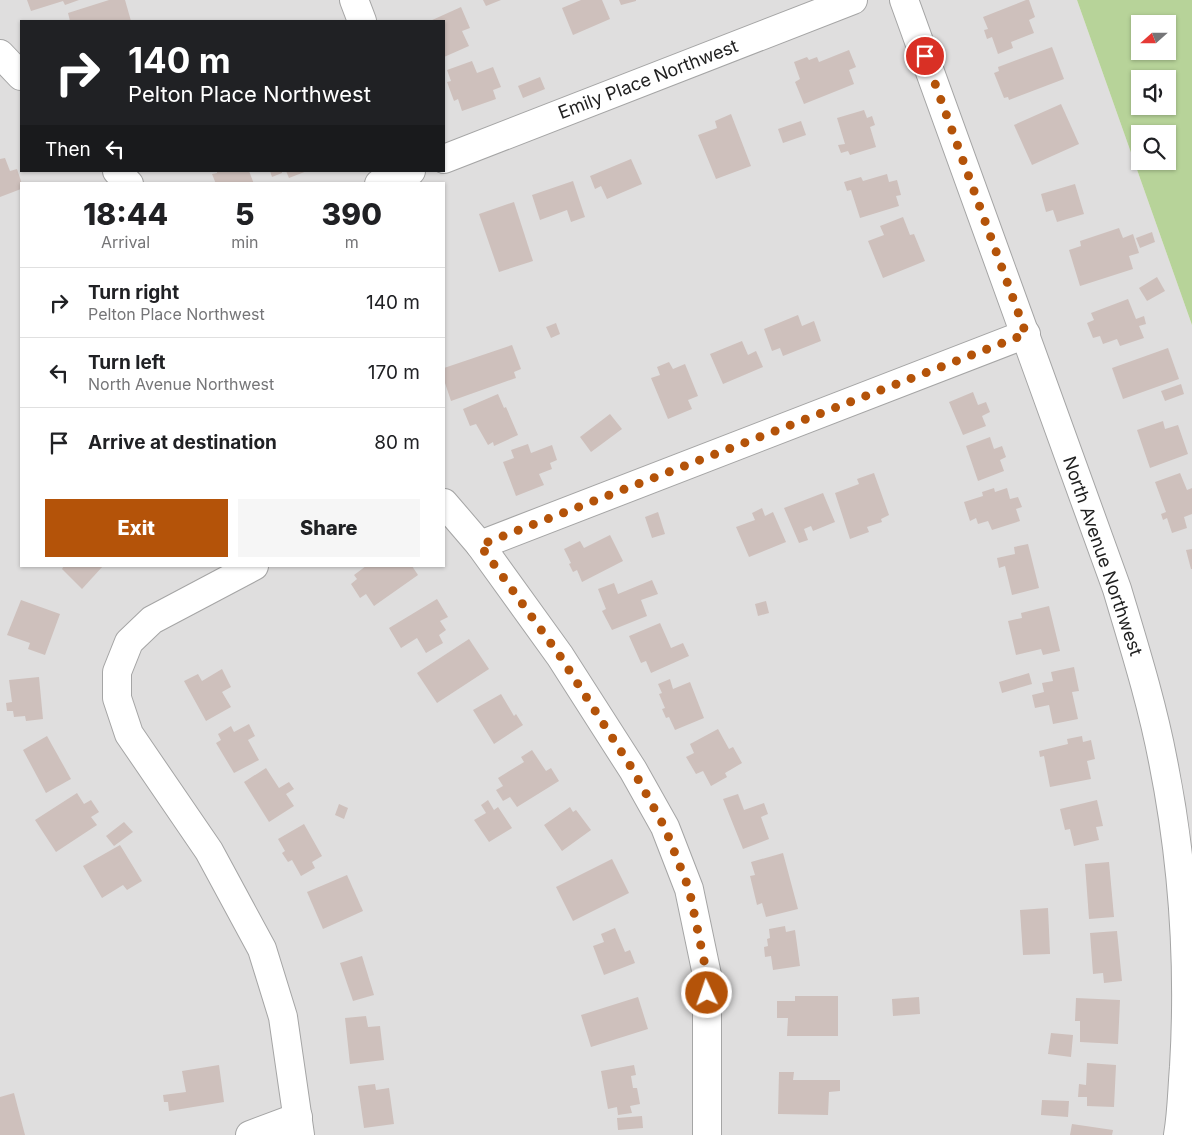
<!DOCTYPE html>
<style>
:root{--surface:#fff;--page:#f6f6f6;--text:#202124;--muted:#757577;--line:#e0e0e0;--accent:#b45309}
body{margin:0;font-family:Inter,sans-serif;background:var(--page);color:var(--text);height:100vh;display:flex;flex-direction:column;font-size:19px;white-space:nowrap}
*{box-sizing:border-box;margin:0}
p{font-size:16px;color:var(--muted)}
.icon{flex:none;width:28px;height:28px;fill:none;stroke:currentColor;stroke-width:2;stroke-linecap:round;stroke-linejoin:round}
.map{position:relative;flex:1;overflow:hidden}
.side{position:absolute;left:20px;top:182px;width:425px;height:385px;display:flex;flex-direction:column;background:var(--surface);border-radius:0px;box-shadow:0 1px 4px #0004}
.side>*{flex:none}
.banner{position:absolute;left:20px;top:20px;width:425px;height:152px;border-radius:0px;box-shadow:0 1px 4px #0004;background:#202124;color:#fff;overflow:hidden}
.needle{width:32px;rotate:249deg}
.buttons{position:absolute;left:1131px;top:15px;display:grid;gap:10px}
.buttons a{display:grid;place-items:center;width:45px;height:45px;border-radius:0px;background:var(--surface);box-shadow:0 1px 4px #0004;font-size:25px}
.pin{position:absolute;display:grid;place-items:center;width:42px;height:42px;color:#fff;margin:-21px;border:2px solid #fff;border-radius:50%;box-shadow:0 1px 5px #0007}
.me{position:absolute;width:55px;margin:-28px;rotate:357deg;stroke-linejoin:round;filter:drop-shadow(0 0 4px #0008)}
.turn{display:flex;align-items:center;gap:18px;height:105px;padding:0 25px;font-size:22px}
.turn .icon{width:65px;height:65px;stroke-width:2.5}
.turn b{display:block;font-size:35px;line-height:42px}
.then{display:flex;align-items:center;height:48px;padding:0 25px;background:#0003;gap:10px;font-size:19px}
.eta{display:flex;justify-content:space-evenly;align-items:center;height:85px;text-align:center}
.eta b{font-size:30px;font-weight:800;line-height:35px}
.button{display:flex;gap:10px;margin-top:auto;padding:10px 25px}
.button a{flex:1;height:58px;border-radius:0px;background:var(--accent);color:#fff;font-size:20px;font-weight:800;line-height:58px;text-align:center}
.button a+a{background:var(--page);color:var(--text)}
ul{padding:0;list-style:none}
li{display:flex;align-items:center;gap:15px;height:70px;padding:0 25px;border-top:1px solid var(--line)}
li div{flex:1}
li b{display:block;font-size:19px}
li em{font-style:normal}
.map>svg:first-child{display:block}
.residential{fill:#dfdede;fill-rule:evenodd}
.forest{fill:#b7d399;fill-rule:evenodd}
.building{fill:#cec0bc}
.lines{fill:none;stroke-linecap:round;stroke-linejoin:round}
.minor-casing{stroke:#a5a5a5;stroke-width:30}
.minor{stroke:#fff;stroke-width:28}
.route{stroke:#b45309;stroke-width:9;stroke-dasharray:0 16.2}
.labels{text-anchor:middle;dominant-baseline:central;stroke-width:5;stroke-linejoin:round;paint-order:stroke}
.street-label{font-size:18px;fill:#212121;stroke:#fff}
</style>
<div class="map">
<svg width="1192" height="1135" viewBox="0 0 1192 1135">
<rect width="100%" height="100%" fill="#f1ebe7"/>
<!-- residential -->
<path class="residential" d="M0,0H1077L1192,325V1135H0ZM21,21H444V171H21ZM21,184H444V566H21Z"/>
<!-- forest -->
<path class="forest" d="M1077,0H1192V325ZM1140,24H1168V51H1140ZM1140,79H1168V106H1140ZM1140,134H1168V161H1140Z"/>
<!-- building -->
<g class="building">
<polygon points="27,0 79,0 65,5 63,1 31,11"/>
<polygon points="109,0 125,0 131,21 70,21 68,13"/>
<polygon points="483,0 501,0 486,6"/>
<polygon points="581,0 602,0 610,19 573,35 562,8"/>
<polygon points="619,0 636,0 636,1 621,5"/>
<polygon points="1026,0 1029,0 1035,17 1029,20 1034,33 1011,42 1013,48 998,54 992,37 987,39 984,30 988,29 983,17"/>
<polygon points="461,7 470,28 462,31 469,46 444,57 444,21 430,21"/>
<polygon points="1052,47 1064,79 1009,100 1008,97 1004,98 994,73 999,71 998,67"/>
<polygon points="849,50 856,67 849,70 854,84 804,104 795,82 800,79 794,62 807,57 809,60 817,57 819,62"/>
<polygon points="472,61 477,73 493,67 501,87 493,90 496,99 462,111 458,99 454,101 447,82 451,81 447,70"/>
<polygon points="540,77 545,89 523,98 518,86"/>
<polygon points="1061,104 1079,144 1032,165 1014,125"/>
<polygon points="864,110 867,118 872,116 875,125 870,127 876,147 850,155 848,151 841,153 838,145 845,144 837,118"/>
<polygon points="731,114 751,166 716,179 698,135 717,128 715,121"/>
<polygon points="801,121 806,135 783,143 778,129"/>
<polygon points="5,158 10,171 17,169 22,184 21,189 0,197 0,159"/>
<polygon points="631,159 642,184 607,199 601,186 595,189 590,176"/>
<polygon points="217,171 249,171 254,184 216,184 212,174 217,173"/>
<polygon points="270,171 282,171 282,173 272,177"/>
<polygon points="286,171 307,171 289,178"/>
<polygon points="887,174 889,182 897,180 901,195 896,196 899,206 860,218 851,190 847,191 844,182 861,177 863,181"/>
<polygon points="573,181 585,217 571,222 567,210 540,220 532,195"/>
<polygon points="1075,184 1084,214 1057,222 1053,210 1046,212 1041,194"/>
<polygon points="514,202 533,261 499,272 479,214"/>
<polygon points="903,217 910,235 914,234 925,261 883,278 868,241 884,235 880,226"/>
<polygon points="1119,228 1123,238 1133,234 1139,253 1129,256 1133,269 1080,286 1069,250 1081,246 1080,241"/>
<polygon points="1152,232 1155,242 1140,248 1136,238"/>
<polygon points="1157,277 1165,291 1147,301 1139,288"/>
<polygon points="1128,299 1136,319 1144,316 1146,324 1139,326 1144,338 1120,346 1117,339 1103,344 1100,336 1093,338 1087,323 1094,320 1091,313"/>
<polygon points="798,315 802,326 814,321 821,341 783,356 780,348 772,351 764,329"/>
<polygon points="556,323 560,334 551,338 546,327"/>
<polygon points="742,341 748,355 756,351 763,367 723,384 710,354"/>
<polygon points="512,345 521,369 514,372 516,378 451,401 444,380 444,368"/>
<polygon points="1168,348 1179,379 1123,399 1112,368"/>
<polygon points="669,362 673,369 685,364 698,396 688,400 692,409 668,419 651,378 660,375 657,367"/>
<polygon points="1181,384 1184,394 1165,401 1161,391"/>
<polygon points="973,392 978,405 986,402 990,412 982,416 986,426 963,435 949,402"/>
<polygon points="498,394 504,408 506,407 518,435 494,446 493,442 488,445 476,424 470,426 463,409"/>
<polygon points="610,414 622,429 591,452 580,437"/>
<polygon points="1163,421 1165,429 1178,425 1188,454 1150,468 1137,430"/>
<polygon points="990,437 994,449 1002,446 1006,457 1000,460 1004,471 978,481 966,446"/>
<polygon points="528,444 531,453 552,445 557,460 550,463 552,469 539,474 544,485 516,496 503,462 514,458 511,450"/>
<polygon points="874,473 889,515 881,519 882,522 867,527 869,532 850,539 835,493 859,484 857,479"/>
<polygon points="1180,473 1187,490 1192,488 1192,514 1184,517 1187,528 1172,533 1167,518 1163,520 1161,514 1166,512 1155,482"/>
<polygon points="994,488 995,492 1007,488 1010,499 1018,497 1022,507 1016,509 1020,521 992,530 988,521 978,524 976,518 970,521 964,502 983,496 982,492"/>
<polygon points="823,493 835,522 813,531 811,526 804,529 808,540 799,543 784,508"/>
<polygon points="762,508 765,516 773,512 786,542 749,557 736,527 755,520 752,513"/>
<polygon points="658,512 665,534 652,538 645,517"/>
<polygon points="610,535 623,561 582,582 577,570 573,572 569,564 571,563 564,549 580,541 584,548"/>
<polygon points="1028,544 1039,588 1012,595 1005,566 999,568 997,558 1015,554 1014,547"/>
<polygon points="1192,549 1192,569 1191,569 1186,550"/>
<polygon points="64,566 103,566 82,589 62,569"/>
<polygon points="366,566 412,566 418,575 374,606 366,594 360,598 351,584 357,579 354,575"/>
<polygon points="652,580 658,594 641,600 647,616 612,630 602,611 606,609 598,589 614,583 618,594"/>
<polygon points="437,599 448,617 440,621 446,630 439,635 443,643 426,653 417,638 401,648 389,628"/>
<polygon points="21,600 60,614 45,655 28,649 30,643 7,635"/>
<polygon points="766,601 769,613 758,616 755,604"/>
<polygon points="1049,606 1060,651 1043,655 1041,649 1016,655 1008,621 1022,618 1021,613"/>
<polygon points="660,623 671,648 683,643 689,656 651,673 646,661 641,663 629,636"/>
<polygon points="469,639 489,669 437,703 417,673"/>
<polygon points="1074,667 1079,691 1072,692 1078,719 1053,724 1049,705 1035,708 1032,695 1044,692 1042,683 1053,681 1051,672"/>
<polygon points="222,669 231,687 222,692 231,707 206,721 184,681 198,674 202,681"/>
<polygon points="1029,673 1032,684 1002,693 999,682"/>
<polygon points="39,677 43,719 26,721 25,716 14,717 13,711 7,711 6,703 12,702 9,680"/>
<polygon points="670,679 673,689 690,682 704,718 675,730 669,717 666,718 662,709 665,708 659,694 662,693 658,684"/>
<polygon points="501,694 514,716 516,714 523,725 494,744 473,710"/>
<polygon points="249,724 255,736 248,740 259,760 234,773 216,743 221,740 218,734 231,726 234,732"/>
<polygon points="718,729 729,749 733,747 742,763 725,773 727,777 711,786 703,771 696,774 686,757 694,753 690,744"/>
<polygon points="47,736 71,779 46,793 23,750"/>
<polygon points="1082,736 1083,742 1091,740 1095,759 1087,761 1091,779 1050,787 1044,756 1040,757 1039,751 1068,744 1067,739"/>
<polygon points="532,750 546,771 551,768 559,781 517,807 510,797 503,801 496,790 503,786 498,778 524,762 521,757"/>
<polygon points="266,768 279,788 289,782 294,789 286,794 294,806 269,822 244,782"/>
<polygon points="77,793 84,804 91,800 99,812 91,817 97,825 56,852 35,820"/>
<polygon points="738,794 744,810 764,803 768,814 761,817 769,839 743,849 723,799"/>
<polygon points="488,800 494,810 498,807 512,828 489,842 474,820 486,813 481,805"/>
<polygon points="1097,800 1103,826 1096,827 1099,840 1074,846 1070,829 1065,830 1060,809"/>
<polygon points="339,804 348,808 344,819 335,815"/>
<polygon points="570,807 573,812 576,810 591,830 562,851 544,825"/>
<polygon points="124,822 133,832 114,846 106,836"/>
<polygon points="304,824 322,856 312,862 315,868 301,876 292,860 288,862 282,853 285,851 278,839"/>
<polygon points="120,845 142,881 127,890 123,885 102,898 83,866"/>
<polygon points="783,853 798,909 766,917 762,903 757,905 750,876 755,875 751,862"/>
<polygon points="612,859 629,893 573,921 556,887"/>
<polygon points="1109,862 1114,917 1089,919 1085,864"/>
<polygon points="347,875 363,911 323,929 307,892"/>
<polygon points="1048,908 1050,954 1023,955 1020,910"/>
<polygon points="785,926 786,932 795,930 800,966 773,970 771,956 765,957 764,947 768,946 767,939 770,938 769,929"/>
<polygon points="615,928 625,952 630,950 635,963 604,975 593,946 604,942 601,934"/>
<polygon points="1117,931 1122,981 1104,983 1103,973 1093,974 1090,933"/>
<polygon points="362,956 374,995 353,1001 340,963"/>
<polygon points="795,996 838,996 838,1036 787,1036 788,1018 777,1018 777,1001 795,1001"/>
<polygon points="638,997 648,1029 591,1047 581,1015"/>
<polygon points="919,997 920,1014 893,1016 892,999"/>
<polygon points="1076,998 1120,1000 1118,1044 1080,1042 1080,1021 1075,1021"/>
<polygon points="366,1016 368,1027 380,1026 384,1060 350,1064 345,1018"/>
<polygon points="1051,1033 1073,1035 1071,1057 1048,1054"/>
<polygon points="1087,1063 1116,1065 1114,1107 1087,1106 1087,1097 1078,1097 1079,1084 1086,1085"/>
<polygon points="219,1065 224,1102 169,1111 168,1102 164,1102 163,1095 186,1092 182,1071"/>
<polygon points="634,1065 636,1075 631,1076 633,1088 637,1088 640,1104 630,1106 632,1113 618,1115 617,1107 608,1109 601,1071"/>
<polygon points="779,1072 794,1072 793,1080 840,1080 840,1091 829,1092 828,1115 778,1114"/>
<polygon points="375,1084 376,1090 389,1088 394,1124 364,1128 358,1086"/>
<polygon points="14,1093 25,1135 0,1135 0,1097"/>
<polygon points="1042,1100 1069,1101 1068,1117 1041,1115"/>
<polygon points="642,1116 643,1128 618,1130 617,1118"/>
<polygon points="1072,1124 1113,1130 1112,1135 1070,1135"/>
</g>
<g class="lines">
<!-- minor casing -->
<g class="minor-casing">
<g id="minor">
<polyline points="354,0 362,21"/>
<path d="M904,0L1117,589C1134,646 1152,703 1163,761C1183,861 1190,965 1184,1067C1182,1090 1182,1112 1178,1135"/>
<polyline points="0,54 21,76"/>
<polyline points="444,159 853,0"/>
<polyline points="117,171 129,184"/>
<polyline points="379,184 411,171"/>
<polyline points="444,503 480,545 560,656 633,770 665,827 689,889 707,975 707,1135"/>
<polyline points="480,545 1026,334"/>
<polyline points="254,566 152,620 129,642 117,672 117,698 129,734 209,851 262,949 283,1017 300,1135"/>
<polyline points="250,1135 298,1117"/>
</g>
</g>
<!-- minor -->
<use href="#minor" class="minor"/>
</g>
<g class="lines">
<!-- route -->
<polyline class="route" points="707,993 707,975 689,889 665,828 633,770 560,656 480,545 1026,334 925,56"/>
</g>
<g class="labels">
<!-- street labels -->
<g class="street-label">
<text transform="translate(648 79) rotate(-21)">Emily Place Northwest</text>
<text transform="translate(1103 556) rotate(71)">North Avenue Northwest</text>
</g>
</g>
</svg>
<div class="buttons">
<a><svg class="needle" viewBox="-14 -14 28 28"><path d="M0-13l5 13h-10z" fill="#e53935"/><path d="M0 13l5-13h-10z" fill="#757577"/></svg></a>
<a><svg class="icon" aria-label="sound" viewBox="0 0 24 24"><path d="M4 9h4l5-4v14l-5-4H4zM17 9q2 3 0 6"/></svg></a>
<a><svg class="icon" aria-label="search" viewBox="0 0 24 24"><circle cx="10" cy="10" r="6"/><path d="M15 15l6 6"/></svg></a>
</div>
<div class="pin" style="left:925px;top:56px;background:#d93025"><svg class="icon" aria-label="arrive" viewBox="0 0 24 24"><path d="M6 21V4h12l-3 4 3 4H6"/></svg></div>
<svg class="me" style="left:707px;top:993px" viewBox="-20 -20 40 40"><circle r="17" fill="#b45309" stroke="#fff" stroke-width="3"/><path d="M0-11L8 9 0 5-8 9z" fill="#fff"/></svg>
<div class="banner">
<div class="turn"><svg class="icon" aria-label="right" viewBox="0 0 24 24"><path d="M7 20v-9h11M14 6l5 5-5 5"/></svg><div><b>140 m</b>Pelton Place Northwest</div></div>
<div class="then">Then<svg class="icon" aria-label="left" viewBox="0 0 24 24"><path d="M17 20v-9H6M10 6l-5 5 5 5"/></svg></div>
</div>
<section class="side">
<div class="eta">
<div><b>18:44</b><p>Arrival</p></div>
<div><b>5</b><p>min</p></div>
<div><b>390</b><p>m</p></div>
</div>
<ul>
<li><svg class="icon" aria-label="right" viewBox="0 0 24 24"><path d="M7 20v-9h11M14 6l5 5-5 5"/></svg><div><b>Turn right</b><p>Pelton Place Northwest</p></div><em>140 m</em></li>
<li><svg class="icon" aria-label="left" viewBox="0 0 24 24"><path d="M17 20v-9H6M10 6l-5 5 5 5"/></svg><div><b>Turn left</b><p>North Avenue Northwest</p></div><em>170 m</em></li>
<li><svg class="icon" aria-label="arrive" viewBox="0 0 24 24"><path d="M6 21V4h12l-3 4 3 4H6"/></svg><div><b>Arrive at destination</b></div><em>80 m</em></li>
</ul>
<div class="button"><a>Exit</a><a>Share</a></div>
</section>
</div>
